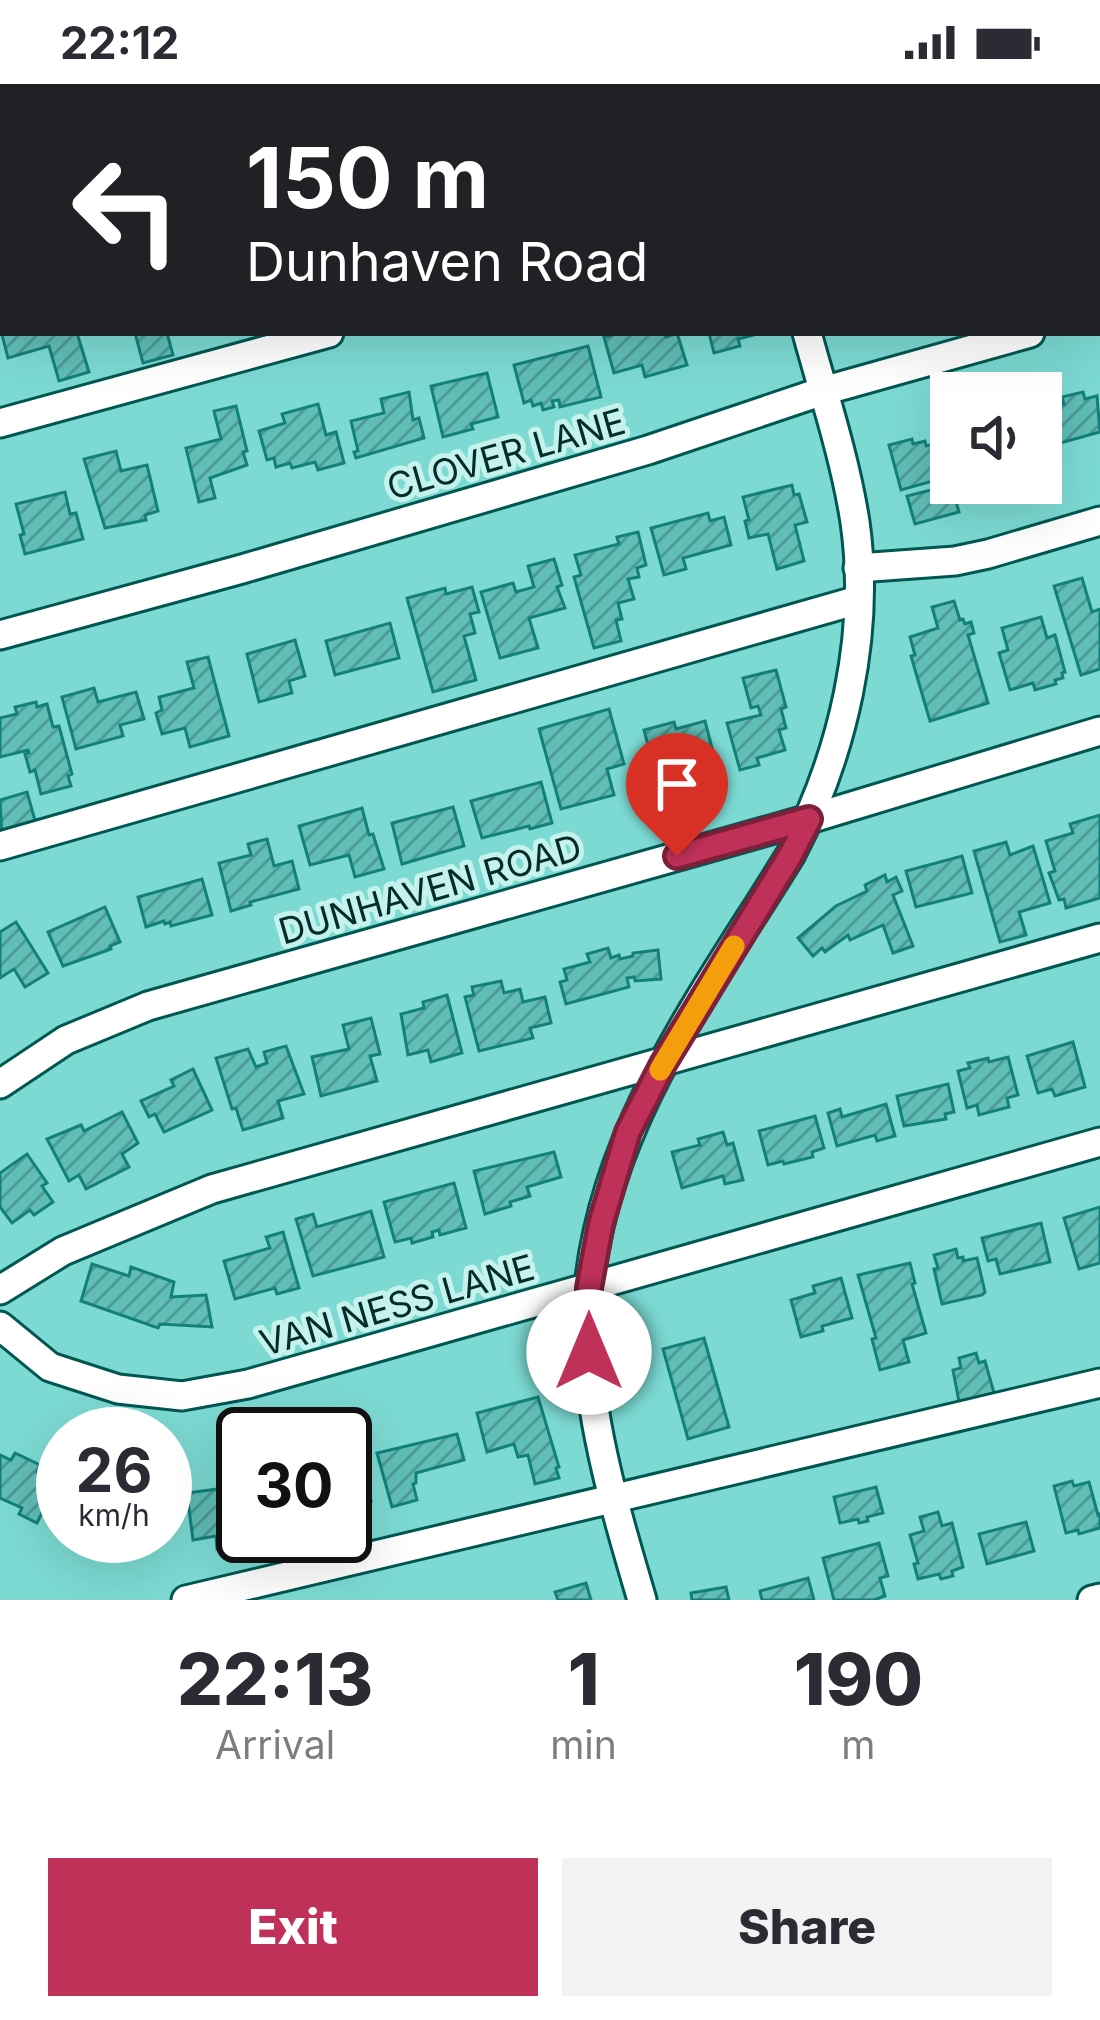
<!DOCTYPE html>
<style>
:root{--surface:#fff;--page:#f2f2f3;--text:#2b2b33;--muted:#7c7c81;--accent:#c0315a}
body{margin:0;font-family:Inter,sans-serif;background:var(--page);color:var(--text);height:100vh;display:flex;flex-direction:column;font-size:45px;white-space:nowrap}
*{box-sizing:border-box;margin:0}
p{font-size:39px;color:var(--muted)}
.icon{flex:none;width:66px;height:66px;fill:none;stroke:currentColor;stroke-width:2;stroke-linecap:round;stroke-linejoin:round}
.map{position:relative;height:1516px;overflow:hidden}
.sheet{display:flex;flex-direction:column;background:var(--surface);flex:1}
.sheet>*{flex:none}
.banner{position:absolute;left:0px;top:0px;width:1101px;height:252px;box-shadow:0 12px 48px #0002;background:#202124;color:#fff;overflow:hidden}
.buttons{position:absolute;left:930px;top:288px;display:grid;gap:24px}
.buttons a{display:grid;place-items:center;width:132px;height:132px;border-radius:0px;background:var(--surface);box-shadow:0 12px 48px #0002;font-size:60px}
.speed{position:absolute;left:36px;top:1323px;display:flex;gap:24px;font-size:60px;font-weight:700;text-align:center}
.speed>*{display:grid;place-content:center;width:156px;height:156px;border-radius:50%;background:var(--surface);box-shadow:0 12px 48px #0002;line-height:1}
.speed small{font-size:30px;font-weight:400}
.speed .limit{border:6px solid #111;border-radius:18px;background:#fff;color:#111}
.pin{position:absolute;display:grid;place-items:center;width:102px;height:102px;color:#fff;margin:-123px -51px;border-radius:50% 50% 50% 0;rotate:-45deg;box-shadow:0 0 12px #0007}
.pin .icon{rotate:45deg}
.me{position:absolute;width:132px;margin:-66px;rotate:0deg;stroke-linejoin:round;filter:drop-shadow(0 0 9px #0008)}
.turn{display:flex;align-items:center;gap:42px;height:252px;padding:0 48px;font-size:54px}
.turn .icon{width:156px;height:156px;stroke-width:2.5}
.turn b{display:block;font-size:84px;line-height:102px}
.eta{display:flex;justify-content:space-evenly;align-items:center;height:204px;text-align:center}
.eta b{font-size:72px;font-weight:800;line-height:84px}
.button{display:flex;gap:24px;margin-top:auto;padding:24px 48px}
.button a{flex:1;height:138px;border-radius:0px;background:var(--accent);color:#fff;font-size:48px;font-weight:800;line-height:138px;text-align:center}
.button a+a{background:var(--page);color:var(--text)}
.status{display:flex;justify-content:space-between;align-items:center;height:84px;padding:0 60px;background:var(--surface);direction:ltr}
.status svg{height:33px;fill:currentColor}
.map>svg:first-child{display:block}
.building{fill:url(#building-hatch);stroke:#13807a;stroke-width:3}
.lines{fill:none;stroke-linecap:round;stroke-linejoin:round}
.minor-casing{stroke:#005752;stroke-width:33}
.minor{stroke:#fff;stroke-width:27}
.route-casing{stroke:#7d203a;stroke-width:30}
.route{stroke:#c0315a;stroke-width:21}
.slow{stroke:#f59e0b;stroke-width:21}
.labels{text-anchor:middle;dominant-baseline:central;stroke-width:10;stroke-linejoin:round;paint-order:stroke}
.street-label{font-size:36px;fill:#022d2b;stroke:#c6f2ed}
</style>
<div class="status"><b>22:12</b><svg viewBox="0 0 49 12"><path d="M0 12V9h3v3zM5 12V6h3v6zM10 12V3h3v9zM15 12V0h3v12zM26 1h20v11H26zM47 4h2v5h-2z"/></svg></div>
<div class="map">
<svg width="1100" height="1516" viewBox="0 0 1100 1516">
<defs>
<pattern id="building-hatch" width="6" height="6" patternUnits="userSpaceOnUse" patternTransform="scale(3)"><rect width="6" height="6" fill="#60beb7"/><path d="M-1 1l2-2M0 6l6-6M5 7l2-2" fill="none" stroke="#4d9b95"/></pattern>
</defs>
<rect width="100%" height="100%" fill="#7cdad3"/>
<!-- building -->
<g class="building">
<rect x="159" y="0" width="46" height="3"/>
<polygon points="230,0 302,0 303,2 231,3"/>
<polygon points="856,0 911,0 912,3 857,3"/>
<polygon points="927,0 988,0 978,3 928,3"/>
<polygon points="0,8 3,8 3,90 0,91"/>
<polygon points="3,237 3,249 77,249 89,288 59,297 49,262 8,274 0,243 0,238"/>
<polygon points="135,249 167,249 173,271 143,279"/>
<polygon points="620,249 665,249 666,253 677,249 687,281 645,293 642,281 614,289 604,253"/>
<polygon points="709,249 761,249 738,255 740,262 714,269"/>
<polygon points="588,262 601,313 560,323 559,316 552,317 554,323 543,326 541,319 533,322 531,316 524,319 514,281"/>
<polygon points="487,289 498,333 471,340 473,345 443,353 431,302"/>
<polygon points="409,308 413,336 419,334 424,354 356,374 354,368 358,367 351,337 384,329 381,315"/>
<polygon points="1083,308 1085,315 1097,312 1100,348 1050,362 1041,326 1064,320 1062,313"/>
<polygon points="318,320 326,351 336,348 344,379 318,386 315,378 292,384 290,379 276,383 274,374 267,376 259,347 285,339 282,330"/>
<polygon points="236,322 247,367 243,368 247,381 210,394 215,414 199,418 186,364 221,355 214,327"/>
<polygon points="912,355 913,360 925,357 926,362 951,356 949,393 959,428 915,440 907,412 939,404 936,396 901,406 889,361"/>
<polygon points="116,367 121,387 147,381 158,427 145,431 146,436 105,444 84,375"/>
<polygon points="792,401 794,411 799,410 807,438 795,441 804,477 777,485 768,450 749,454 745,437 749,436 743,413"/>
<polygon points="65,408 70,430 76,429 83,455 25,470 20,451 24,450 16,420"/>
<polygon points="708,429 710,437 724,433 731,461 683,474 686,485 664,491 651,444"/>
<polygon points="638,448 646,481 637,484 639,493 628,495 634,515 618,519 622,535 616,536 621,557 594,564 574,493 581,491 575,471 619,460 617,453"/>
<polygon points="554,475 562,501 557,503 565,524 529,534 538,564 500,574 481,508 513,499 516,508 534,503 528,482"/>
<polygon points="1082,494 1092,528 1100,525 1100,585 1081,591 1054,502"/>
<polygon points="472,503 479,528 470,530 475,549 464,552 476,596 433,608 407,514 445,504 446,510"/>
<polygon points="954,517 960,536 963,535 965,540 971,538 974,549 968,551 988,619 930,637 911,572 915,571 910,553 938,544 932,523"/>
<polygon points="1041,533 1047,554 1055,551 1065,588 1062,589 1063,594 1055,596 1056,600 1035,606 1033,599 1010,606 999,569 1008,566 1002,544"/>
<polygon points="390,539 399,574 335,591 326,557"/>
<polygon points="295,556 305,592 289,597 292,609 259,618 247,570"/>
<polygon points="208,573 229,652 190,663 185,644 162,650 156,629 162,626 159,613 194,604 187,578"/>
<polygon points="776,586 786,623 781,625 786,644 779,646 785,666 757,674 759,681 740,686 727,639 761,631 758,622 751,624 743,594"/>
<polygon points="94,604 98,618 136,608 144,635 120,641 123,652 76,665 62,613"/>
<polygon points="36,618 37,623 47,620 53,643 59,642 72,690 68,692 71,702 41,710 35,686 30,688 25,670 29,669 28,666 0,673 0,634 17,630 15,623"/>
<polygon points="609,625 624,680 607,685 614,711 561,725 539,645"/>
<polygon points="705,637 719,691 660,707 644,646 674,638 676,645"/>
<polygon points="541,698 552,739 530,745 529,742 482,754 471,717"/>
<polygon points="27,708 36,740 2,750 0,716"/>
<polygon points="453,723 464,762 402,780 392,739"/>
<polygon points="362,724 369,751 373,750 384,785 355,793 349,771 310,781 299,742"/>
<polygon points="1100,731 1100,814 1066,824 1064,815 1059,816 1049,789 1055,787 1046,757 1073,749 1070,740"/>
<polygon points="267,755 274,782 292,777 299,805 250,818 251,821 231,827 219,779 251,771 248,760"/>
<polygon points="1006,758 1010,771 1033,762 1050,819 1019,828 1026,851 1000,858 974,767"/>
<polygon points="962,772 972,809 916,823 906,787"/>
<polygon points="885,791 887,798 896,793 902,807 893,811 913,862 893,869 883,841 850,856 848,851 825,868 822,864 813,872 798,854 836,822 867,807 865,801"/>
<polygon points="202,795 212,831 171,842 170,838 165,840 164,837 146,843 138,813"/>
<polygon points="105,823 120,858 110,862 111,865 63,882 48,848"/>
<polygon points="16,838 48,889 25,903 14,885 0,894 0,848"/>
<polygon points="608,864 611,874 619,871 620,875 633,872 633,869 658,866 661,895 635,897 634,893 627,894 629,903 566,920 560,898 567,896 564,885 590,878 587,870"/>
<polygon points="501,897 504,909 520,905 523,918 545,913 551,939 530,944 533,954 479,967 465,913 474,911 472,903"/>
<polygon points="447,911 462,969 431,978 428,966 408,971 401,930 424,924 423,918"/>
<polygon points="371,934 380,970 370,972 377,997 321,1012 312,973 349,965 343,941"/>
<polygon points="1073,958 1085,1003 1055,1012 1052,1005 1038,1009 1027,972"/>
<polygon points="286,962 304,1010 278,1017 283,1034 243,1046 236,1024 232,1025 216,974 248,965 256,983 267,979 264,968"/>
<polygon points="1008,973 1018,1011 1007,1014 1009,1023 979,1031 977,1021 967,1024 958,987 970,984 968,979 988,974 989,978"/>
<polygon points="193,985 212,1026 164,1048 155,1030 149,1033 141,1017 174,1002 171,996"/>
<polygon points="948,1000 954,1028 945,1030 946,1035 904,1042 897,1012"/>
<polygon points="886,1020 895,1052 877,1057 875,1051 837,1062 828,1029 840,1025 842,1033"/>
<polygon points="122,1028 138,1059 122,1070 129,1083 86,1105 79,1091 69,1097 47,1055 81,1041 84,1047"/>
<polygon points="815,1032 824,1064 812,1068 813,1073 784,1080 783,1077 768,1081 759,1047"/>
<polygon points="723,1048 727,1061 733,1059 743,1096 725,1100 723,1092 682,1104 672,1068 700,1061 698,1055"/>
<polygon points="554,1068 561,1093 527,1103 530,1112 510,1118 511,1122 485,1130 474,1087"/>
<polygon points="27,1070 47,1099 42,1102 53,1118 34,1131 30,1126 12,1139 0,1123 0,1089"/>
<polygon points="454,1099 466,1144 440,1151 439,1146 432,1148 433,1153 412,1159 411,1154 395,1158 384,1118"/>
<polygon points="1100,1123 1100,1179 1079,1185 1064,1134"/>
<polygon points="371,1127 384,1173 313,1192 296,1135 313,1130 317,1143"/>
<polygon points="1041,1139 1050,1178 1000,1190 996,1175 988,1177 982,1154"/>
<polygon points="283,1148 299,1204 277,1210 275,1204 235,1215 224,1177 270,1164 266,1153"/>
<polygon points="956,1165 958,1174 963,1173 963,1177 977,1174 985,1208 982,1211 942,1220 934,1185 938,1184 934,1171"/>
<polygon points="910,1179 915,1199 912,1200 926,1249 903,1256 909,1278 880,1286 872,1255 876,1254 858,1191"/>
<polygon points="92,1180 129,1192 131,1183 174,1198 171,1213 206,1211 212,1243 160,1240 158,1244 81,1217"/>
<polygon points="841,1194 852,1234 822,1242 823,1247 801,1253 791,1216 815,1209 813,1202"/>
<polygon points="704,1254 729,1343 688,1355 663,1265"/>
<polygon points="976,1269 979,1279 985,1277 994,1309 959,1318 953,1286 961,1284 959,1274"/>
<polygon points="538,1313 559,1383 556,1384 559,1394 535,1400 528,1371 518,1373 514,1360 487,1368 477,1329"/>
<polygon points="457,1350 464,1376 416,1389 416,1399 413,1400 417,1416 392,1423 377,1369"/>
<polygon points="15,1369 40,1381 37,1388 57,1398 37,1439 19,1430 22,1424 0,1414 0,1371 11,1376"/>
<polygon points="363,1389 371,1417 345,1424 345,1394"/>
<polygon points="1072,1397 1074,1402 1089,1398 1098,1431 1100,1430 1100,1444 1079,1450 1078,1446 1066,1449 1054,1402"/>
<polygon points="876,1403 883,1429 867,1433 868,1437 859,1439 858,1435 840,1439 834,1413"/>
<polygon points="225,1404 225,1410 229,1409 229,1413 243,1411 243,1452 246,1461 217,1465 216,1452 193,1456 187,1409"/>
<polygon points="938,1428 942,1442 952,1439 963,1483 952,1487 953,1492 941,1495 939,1490 918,1495 914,1480 918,1479 910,1451 924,1447 920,1433"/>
<polygon points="1026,1438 1034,1467 987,1480 979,1450"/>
<polygon points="77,1452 101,1452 99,1462 76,1458"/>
<polygon points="879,1459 888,1492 880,1494 885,1512 874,1516 834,1516 823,1474"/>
<polygon points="808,1494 814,1516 762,1516 760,1507"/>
<polygon points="586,1499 591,1516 558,1516 555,1508"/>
<polygon points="726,1503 729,1516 692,1516 691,1509"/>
</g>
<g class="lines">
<!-- minor casing -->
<g class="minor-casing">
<g id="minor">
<polyline points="737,0 738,3"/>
<polyline points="571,3 582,0"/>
<polyline points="1098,35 1100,35"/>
<polyline points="0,163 3,162"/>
<polyline points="1098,230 1100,229"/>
<polyline points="0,339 329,249"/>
<polyline points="858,484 955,477 988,470 1100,437"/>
<polyline points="0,551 242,485 648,366 823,307 1030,249"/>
<polyline points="0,762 858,516"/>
<polyline points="0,1000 66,956 148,922 809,735 1100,647"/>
<polyline points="0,1206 63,1167 212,1105 1100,854"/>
<polyline points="0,1242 50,1283 118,1305 182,1312 248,1300 1100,1058"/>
<polyline points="186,1516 1100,1299"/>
<path d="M642,1516C613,1417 579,1307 589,1203C605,1040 708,905 791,770C843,671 871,550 855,438C845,374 824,311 807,249"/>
<polyline points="1092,1516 1100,1514"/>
</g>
</g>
<!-- minor -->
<use href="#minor" class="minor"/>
</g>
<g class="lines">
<!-- route casing -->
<g class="route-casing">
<polyline id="route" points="589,1268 589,1204 601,1139 628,1048 663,980 791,770 809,735 677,772"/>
</g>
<!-- route -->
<use href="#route" class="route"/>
<!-- slow -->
<polyline class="slow" points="660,986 734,862"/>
</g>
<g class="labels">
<!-- street labels -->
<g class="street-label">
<text transform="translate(506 370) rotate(-16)">CLOVER LANE</text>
<text transform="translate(430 805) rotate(-16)">DUNHAVEN ROAD</text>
<text transform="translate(397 1221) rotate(-16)">VAN NESS LANE</text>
</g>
</g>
</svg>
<div class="buttons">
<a><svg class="icon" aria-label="sound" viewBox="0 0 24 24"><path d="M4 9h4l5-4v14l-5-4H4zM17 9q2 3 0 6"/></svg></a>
</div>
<div class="speed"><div>26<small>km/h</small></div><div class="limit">30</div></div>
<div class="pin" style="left:677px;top:772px;background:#d93025"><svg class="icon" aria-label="arrive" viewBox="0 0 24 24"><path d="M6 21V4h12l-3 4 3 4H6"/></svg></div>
<svg class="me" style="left:589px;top:1268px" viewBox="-20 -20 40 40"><circle r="19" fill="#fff"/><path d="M0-13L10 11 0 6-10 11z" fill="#c0315a"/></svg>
<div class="banner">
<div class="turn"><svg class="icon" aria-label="left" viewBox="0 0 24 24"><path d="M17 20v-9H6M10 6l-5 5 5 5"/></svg><div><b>150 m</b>Dunhaven Road</div></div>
</div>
</div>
<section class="sheet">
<div class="eta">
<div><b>22:13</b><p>Arrival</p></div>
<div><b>1</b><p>min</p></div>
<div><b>190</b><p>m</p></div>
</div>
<div class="button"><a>Exit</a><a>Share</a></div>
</section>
